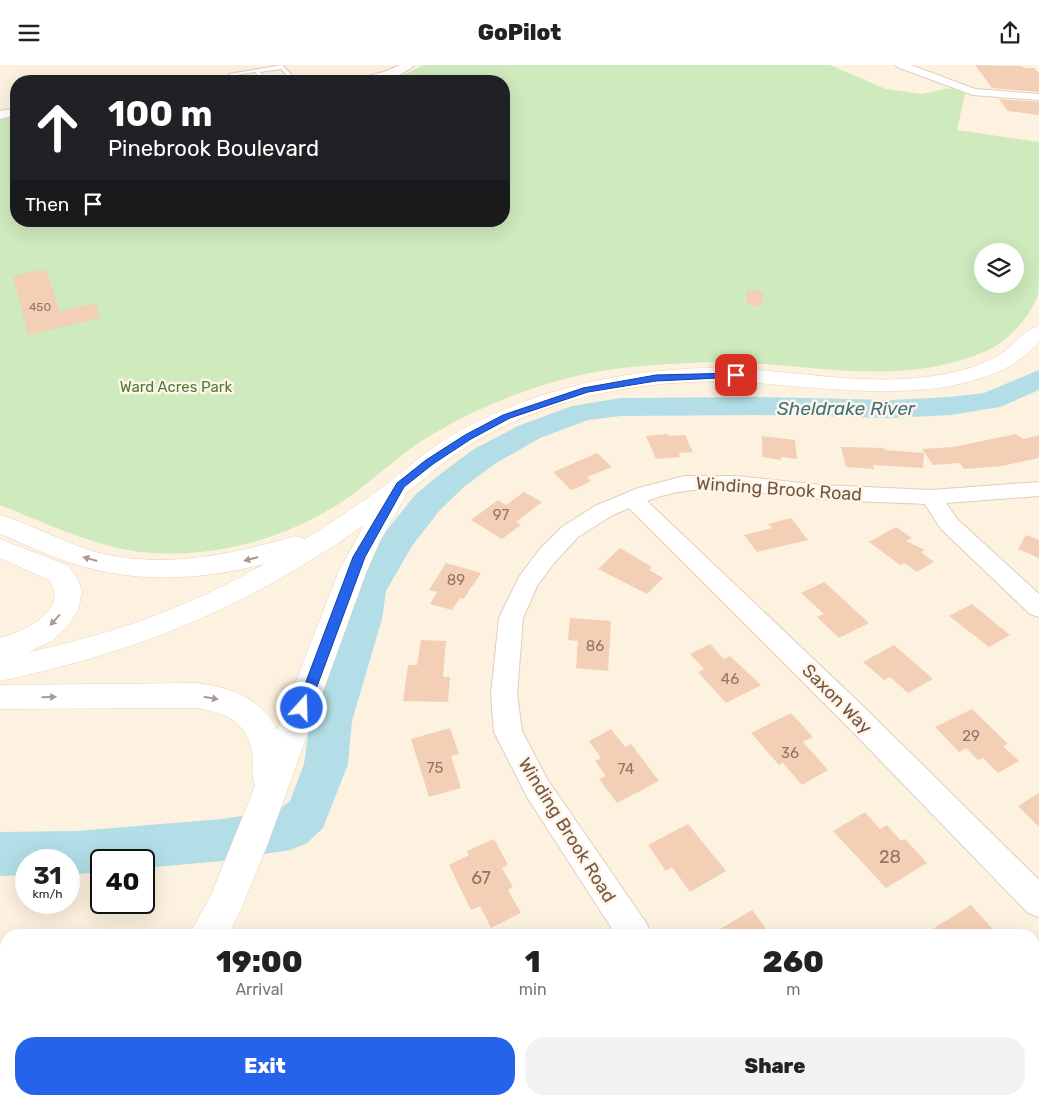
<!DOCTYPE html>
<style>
:root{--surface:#fff;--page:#f2f2f2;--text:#222;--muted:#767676;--accent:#2563eb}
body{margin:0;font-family:Rubik,sans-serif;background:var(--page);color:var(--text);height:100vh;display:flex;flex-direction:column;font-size:19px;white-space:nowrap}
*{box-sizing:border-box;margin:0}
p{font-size:16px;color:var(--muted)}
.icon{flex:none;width:28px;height:28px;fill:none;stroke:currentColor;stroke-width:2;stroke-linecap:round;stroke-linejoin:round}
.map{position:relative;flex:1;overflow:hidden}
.panel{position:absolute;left:0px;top:864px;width:1040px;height:176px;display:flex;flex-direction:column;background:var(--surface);border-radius:20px 20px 0 0;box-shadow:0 5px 20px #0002}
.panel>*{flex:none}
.hud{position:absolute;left:10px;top:10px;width:500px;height:152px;border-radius:20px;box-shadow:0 5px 20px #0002;background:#202124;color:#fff;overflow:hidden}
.controls{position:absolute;left:974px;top:178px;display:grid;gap:10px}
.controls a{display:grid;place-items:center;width:50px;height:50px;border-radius:50%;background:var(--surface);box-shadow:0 5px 20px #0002;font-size:25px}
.speed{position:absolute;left:15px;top:784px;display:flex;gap:10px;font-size:25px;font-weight:700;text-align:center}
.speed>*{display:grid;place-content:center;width:65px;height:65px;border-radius:50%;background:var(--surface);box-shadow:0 5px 20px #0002;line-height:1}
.speed small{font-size:12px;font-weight:400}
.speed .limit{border:2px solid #111;border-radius:8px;background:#fff;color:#111}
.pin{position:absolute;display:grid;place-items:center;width:42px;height:42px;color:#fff;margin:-21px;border-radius:10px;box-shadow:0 2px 8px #0006}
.me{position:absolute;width:55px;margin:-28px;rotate:20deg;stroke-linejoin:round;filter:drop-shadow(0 0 4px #0008)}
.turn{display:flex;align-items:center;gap:18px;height:105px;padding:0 15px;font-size:22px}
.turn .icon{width:65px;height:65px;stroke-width:2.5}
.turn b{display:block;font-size:35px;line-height:42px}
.then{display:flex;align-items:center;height:48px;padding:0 15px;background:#0003;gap:10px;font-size:19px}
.eta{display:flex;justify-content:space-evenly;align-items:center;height:85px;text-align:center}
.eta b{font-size:30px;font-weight:800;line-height:35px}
.cta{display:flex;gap:10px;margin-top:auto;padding:10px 15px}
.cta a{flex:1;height:58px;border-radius:20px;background:var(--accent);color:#fff;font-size:20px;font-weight:800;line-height:58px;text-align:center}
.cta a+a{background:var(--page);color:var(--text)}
header{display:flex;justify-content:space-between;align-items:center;height:65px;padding:0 15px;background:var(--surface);font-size:22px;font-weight:800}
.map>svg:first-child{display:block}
.green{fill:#cfeabd;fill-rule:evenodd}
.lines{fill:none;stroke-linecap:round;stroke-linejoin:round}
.river{fill:#b3dee7;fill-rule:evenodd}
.building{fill:#f3cfb5}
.lane-casing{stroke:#e1cdbb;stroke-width:2}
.street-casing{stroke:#e1cdbb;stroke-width:2}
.secondary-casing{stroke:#e8d1ba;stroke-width:1}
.lane{fill:#fff;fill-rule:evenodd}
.street{fill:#fff;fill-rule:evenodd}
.secondary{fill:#fff;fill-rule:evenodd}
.oneway{fill:#ac9a90}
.route{fill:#2563eb;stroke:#184099}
.labels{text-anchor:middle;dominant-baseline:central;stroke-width:5;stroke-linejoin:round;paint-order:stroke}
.far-number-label{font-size:12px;fill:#947562}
.far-park-label{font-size:15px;fill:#4e7a3e;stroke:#fff5e6}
.number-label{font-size:15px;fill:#947562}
.street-label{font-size:18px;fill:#745746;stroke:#fff5e6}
.near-number-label{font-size:18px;fill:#947562}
.water-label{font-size:19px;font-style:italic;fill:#3c7582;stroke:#fff5e6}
</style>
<header><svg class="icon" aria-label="menu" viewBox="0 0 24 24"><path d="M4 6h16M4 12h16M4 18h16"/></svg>GoPilot<svg class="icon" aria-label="share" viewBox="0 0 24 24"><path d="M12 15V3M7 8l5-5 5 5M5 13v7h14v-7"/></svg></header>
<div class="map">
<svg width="1039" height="1039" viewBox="0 0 1039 1039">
<rect width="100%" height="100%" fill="#fdf2df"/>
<!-- green -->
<path class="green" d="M423,0H830L886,24L922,29L949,23L965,28L957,65L1039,77C1039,115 1039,153 1039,192C1039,203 1039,220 1038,230C1031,248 1019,263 1004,275C991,286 974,291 958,296C869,322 779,291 690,298C652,300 613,302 576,311C527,323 477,343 433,369C402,387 376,413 346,434C290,472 221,492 152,488C101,485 48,459 0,440V54L16,51V156H504V16H382L408,8ZM982,186H1015V219H982Z"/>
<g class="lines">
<!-- river -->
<polygon class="river" points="1039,305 1039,325 1000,342 950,350 891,353 757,350 621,351 588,355 540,373 496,398 465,421 440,445 412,481 386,526 382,554 352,656 348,699 323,763 306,779 290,785 222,796 144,803 144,795 101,795 101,807 69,810 69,795 26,795 26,810 0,811 0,767 76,766 222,754 279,745 290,736 304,699 310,656 344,554 350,526 386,466 416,429 443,407 474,384 518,361 572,341 621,333 757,332 891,335 950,332 984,328"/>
</g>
<!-- building -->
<g class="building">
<polygon points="975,0 1022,1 1024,3 1034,3 1039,8 1039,27 992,23"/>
<polygon points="999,34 1039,37 1039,50 1008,46"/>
<polygon points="46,204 60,246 96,238 100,253 28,270 13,211"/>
<polygon points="747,225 763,226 762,242 747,240"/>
<polygon points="668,369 669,371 685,370 693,387 679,388 680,392 656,394 646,371"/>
<polygon points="1016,369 1023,374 1039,370 1039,393 1002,401 964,404 960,398 933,400 922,384 953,382"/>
<polygon points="762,371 795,375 797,394 781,392 781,395 762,392"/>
<polygon points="841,382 884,383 885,385 924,388 923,403 873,400 874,404 846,402"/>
<polygon points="597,388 612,402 587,412 591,416 577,423 571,425 553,407"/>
<polygon points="524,427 542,437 516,457 521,460 502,474 471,455 498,435 506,440"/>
<polygon points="791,453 808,475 757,487 744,470 772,463 768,459"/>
<polygon points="896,462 912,473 906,476 925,485 921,487 934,497 917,507 904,498 900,500 869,477"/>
<polygon points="1026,470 1039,475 1039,493 1018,484"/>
<polygon points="620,483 652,502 649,505 663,513 647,529 598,504"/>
<polygon points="446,498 481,508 472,522 471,522 464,534 460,533 452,545 430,539 437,527 429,525"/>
<polygon points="824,517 843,534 869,558 839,573 817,552 824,549 801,528"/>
<polygon points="972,539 1010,570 989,582 949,551"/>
<polygon points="570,553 611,556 608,606 576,603 578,576 568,575"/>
<polygon points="421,575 446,576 443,612 450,612 448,637 403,636 408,600 417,600"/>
<polygon points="710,579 724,594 730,591 761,620 726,638 698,607 704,604 690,589"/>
<polygon points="894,580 933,614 908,628 890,612 884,615 863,597"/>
<polygon points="972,644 1008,679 1003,681 1019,696 998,708 983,693 978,695 966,683 959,687 935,662"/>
<polygon points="791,648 813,672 803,677 828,705 802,720 783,698 779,700 751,668"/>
<polygon points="450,663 459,689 451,691 461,723 429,732 411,674"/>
<polygon points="611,664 625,682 631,679 659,716 617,738 599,714 606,711 595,696 601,693 589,676"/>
<polygon points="1039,728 1039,762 1018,741"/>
<polygon points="865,747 880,764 887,760 901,776 905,774 927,798 886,823 833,766"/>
<polygon points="688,759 726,806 690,827 672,802 666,806 648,780"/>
<polygon points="494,774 508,800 502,803 513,822 508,825 521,848 491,863 480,841 471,845 449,800 469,790 467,786"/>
<polygon points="971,840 998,870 923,870"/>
<polygon points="752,845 771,870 710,870"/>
</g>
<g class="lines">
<!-- lane casing -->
<g class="lane-casing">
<g id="lane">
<polygon points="282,0 295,13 295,15 271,16 289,13 281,4 260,7 267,16 262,16 255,7 236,10 240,16 235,16 229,9"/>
<polygon points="131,14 145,16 128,16"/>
</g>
</g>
<!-- street casing -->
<g class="street-casing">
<g id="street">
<path d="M400,0H414C401,14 372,17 353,16L355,14L384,7Z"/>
<polygon points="896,0 911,0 975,24 1039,29 1039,35 973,30 897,2"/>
<polygon points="16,43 16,50 0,54 0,46"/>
<path d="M685,411H737L821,420L931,425L1039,417V431L946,438L957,454L1039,529V552L1030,549L941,464L925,439C890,437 855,437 821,434C764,430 702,413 647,436L866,644L1039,815V852L1028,848L846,660L629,443L611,451L578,472L555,497L537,521L523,553L517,629L522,666L547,714L647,859L651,870H616L527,732L494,667L491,629L499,553L519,512L539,485L562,462L595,441L638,423Z"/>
<polygon points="726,1034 764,1034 766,1039 728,1039"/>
</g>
</g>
<!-- secondary casing -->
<g class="secondary-casing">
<g id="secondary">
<path d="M1039,261V277C1032,284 1024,292 1016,297C1000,308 979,314 960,319C871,338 783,313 693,317C609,320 524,342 454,390C437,402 421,417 404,430L405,432L380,476L366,508L267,781L242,842L229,870H189L211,830L255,721C251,712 253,703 253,693C250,659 227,647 196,643L0,644V620L196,618C230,622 261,633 277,665L338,508L364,460C248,542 138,587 0,616V573C22,567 71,546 49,515L0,493V474L69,501L79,517L82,527L78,545L68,561L53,575L29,587C111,570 192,541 264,499C201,515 138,519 75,499C49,491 25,479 0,469V450C31,459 59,475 89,485C157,506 230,490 296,471L305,474C334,456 361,438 388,418C405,405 421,391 438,379C518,328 617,304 711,303C785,303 860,322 933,311C956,308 981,301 1001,289C1014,280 1023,265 1039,261Z"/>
<polygon points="6,1005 6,1034 24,1034 22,1039 0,1039 0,1007"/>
</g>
</g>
<!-- lane -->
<use href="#lane" class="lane"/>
<!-- street -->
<use href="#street" class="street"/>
<!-- secondary -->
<use href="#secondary" class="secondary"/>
</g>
<!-- one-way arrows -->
<defs><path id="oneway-solid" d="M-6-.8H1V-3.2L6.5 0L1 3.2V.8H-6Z" transform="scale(1.25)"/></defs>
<g class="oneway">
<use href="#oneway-solid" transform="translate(90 494) rotate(-164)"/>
<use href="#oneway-solid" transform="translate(251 494) rotate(165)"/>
<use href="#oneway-solid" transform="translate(55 555) rotate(132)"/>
<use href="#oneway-solid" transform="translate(49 632) rotate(-1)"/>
<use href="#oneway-solid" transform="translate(211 633) rotate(10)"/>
</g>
<!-- route -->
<polygon class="route" points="736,308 740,309 740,312 656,316 588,327 510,353 471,374 433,399 404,422 365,492 309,643 307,646 302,648 298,646 296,643 353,492 397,418 426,395 465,370 503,350 583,323 656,310"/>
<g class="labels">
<!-- far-number labels -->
<g class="far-number-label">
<text x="40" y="242">450</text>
</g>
<!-- far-park labels -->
<g class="far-park-label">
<text x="176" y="322">Ward Acres Park</text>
</g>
<!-- number labels -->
<g class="number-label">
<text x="501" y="450">97</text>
<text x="456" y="515">89</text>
<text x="595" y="581">86</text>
<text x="730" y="614">46</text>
<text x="971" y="671">29</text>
<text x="790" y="688">36</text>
<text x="435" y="703">75</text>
<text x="626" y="704">74</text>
</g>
<!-- street labels -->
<g class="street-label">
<text transform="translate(779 424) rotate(4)">Winding Brook Road</text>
<text transform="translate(837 634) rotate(45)">Saxon Way</text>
<text transform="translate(567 765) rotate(58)">Winding Brook Road</text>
</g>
<!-- near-number labels -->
<g class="near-number-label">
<text x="890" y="792">28</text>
<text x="481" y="813">67</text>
</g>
<!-- water labels -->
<g class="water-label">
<text x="846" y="343">Sheldrake River</text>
</g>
</g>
</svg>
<div class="controls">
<a><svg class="icon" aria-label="layers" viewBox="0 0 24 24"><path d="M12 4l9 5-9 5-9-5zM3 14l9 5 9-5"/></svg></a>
</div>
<div class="speed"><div>31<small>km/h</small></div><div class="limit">40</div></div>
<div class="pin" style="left:736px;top:310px;background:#d93025"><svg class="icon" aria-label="arrive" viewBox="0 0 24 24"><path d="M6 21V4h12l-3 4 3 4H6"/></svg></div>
<svg class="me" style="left:302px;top:643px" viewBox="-20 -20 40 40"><circle r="17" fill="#2563eb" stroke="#fff" stroke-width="3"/><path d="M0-11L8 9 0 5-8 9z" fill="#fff"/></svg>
<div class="hud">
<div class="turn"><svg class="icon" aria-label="ahead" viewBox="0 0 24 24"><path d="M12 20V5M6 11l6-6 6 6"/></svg><div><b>100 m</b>Pinebrook Boulevard</div></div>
<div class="then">Then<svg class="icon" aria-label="arrive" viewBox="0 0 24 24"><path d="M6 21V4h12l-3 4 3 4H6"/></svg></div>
</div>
<section class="panel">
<div class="eta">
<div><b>19:00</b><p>Arrival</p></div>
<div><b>1</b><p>min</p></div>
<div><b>260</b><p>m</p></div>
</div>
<div class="cta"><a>Exit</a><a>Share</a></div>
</section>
</div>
